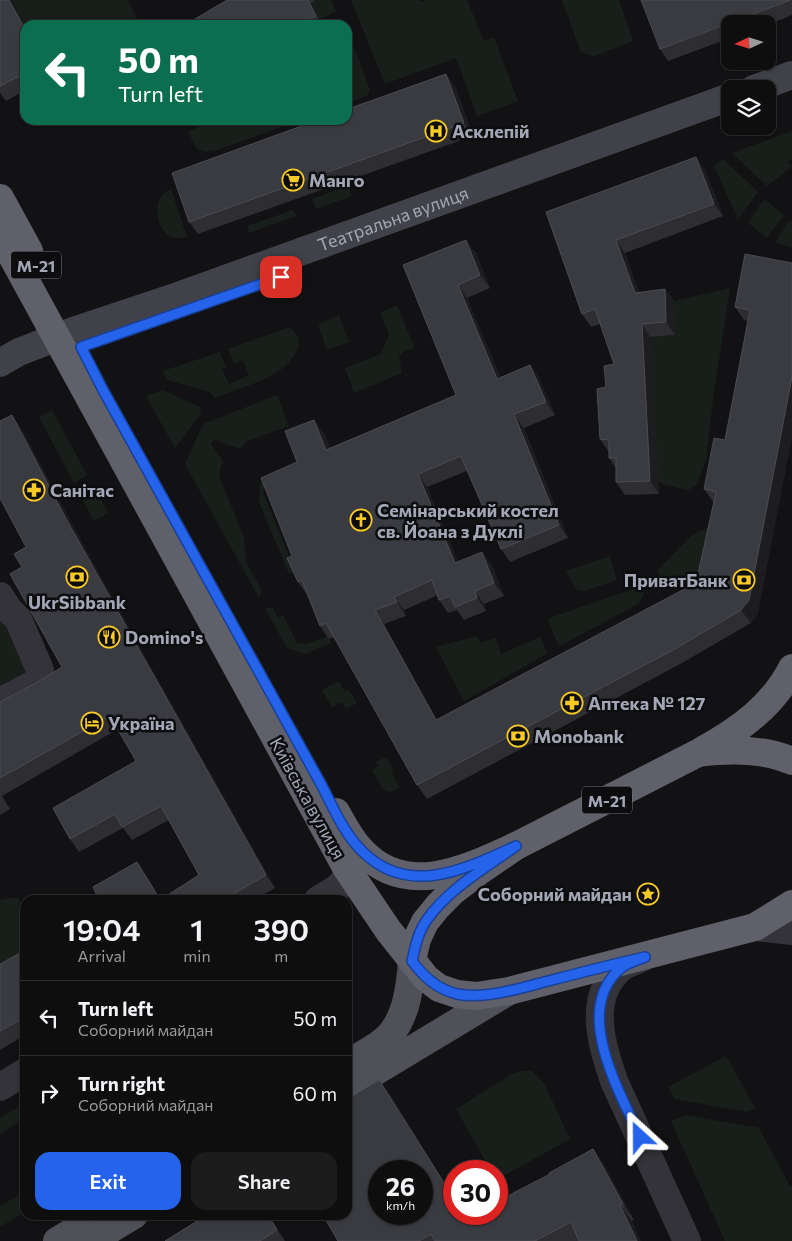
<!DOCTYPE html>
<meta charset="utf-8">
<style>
:root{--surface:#0e0e0f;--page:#1c1c1d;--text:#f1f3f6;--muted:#9b9c9e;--line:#2e2e2f;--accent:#2563eb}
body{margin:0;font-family:Commissioner,sans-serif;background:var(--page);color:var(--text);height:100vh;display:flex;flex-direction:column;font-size:19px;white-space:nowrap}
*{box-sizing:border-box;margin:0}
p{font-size:16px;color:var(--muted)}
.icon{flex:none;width:28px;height:28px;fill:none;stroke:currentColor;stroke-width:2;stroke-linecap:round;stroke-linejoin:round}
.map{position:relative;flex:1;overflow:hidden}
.side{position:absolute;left:20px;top:895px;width:332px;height:325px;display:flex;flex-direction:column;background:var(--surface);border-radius:15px;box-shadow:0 1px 4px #0004,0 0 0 1px var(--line)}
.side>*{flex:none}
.banner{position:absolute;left:20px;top:20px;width:332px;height:105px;border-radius:15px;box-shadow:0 1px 4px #0004,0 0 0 1px var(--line);background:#0b6e4f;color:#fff;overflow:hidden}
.needle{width:32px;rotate:266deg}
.buttons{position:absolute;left:721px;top:15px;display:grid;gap:10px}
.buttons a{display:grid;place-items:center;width:55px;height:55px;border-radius:10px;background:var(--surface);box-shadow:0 1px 4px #0004,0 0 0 1px var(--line);font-size:25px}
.speed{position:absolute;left:368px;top:1160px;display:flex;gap:10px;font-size:25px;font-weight:700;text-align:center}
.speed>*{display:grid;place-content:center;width:65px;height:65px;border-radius:50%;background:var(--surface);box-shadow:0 1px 4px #0004,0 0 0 1px var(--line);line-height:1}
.speed small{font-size:12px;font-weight:400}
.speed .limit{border:8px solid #d22;background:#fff;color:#111}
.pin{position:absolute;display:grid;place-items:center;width:42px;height:42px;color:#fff;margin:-21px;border-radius:10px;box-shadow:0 2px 8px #0006}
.me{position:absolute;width:55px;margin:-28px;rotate:336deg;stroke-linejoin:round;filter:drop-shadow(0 0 4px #0008)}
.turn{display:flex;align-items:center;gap:18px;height:105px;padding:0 15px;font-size:22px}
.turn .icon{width:65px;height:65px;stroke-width:2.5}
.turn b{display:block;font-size:35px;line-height:42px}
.eta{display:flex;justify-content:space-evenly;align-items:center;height:85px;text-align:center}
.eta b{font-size:30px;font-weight:600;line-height:35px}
.cta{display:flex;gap:10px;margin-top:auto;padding:10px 15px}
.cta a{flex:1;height:58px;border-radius:15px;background:var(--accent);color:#fff;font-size:20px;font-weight:600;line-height:58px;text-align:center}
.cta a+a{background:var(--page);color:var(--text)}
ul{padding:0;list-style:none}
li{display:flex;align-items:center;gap:15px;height:75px;padding:0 15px;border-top:1px solid var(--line)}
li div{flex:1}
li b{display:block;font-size:19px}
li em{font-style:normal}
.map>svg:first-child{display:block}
.green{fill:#181f1a}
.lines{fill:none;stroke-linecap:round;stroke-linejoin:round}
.street{stroke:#333339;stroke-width:28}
.secondary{stroke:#414249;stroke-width:28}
.primary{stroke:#4f5058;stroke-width:28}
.highway{stroke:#5f606a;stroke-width:28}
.wall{fill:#2e2e32}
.shaded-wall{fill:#1d1d20}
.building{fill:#3a3b40;stroke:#4b4c52;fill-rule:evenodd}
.route-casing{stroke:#184099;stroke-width:12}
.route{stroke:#2563eb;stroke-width:9}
.labels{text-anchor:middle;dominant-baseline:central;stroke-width:5;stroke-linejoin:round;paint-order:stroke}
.shield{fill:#0d0d0f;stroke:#767883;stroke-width:1}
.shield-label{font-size:16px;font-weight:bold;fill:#a3a6b5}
.poi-label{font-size:18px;font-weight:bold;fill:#a3a6b5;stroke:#0d0d0f;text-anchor:start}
.street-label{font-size:18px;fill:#a3a6b5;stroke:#0d0d0f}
</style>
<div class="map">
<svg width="792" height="1241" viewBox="0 0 792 1241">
<rect width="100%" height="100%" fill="#121214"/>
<!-- green -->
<g class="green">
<polygon points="11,0 128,0 140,25 25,26"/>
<polygon points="316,0 331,0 336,11 319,20 320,25 308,25 318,20 310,4"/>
<polygon points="351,0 418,0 421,2 426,0 467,0 484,41 494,37 518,101 477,116 456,58 385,84"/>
<polygon points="562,0 619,0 633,41 595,56 587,55 580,50"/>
<polygon points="348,31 370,90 367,96 352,101 348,99"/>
<polygon points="212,120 300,120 217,150 205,152 197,149 188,132"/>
<polygon points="792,131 792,158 788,162 792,166 767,186 732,153"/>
<polygon points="723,159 758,192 738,219 714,166"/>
<polygon points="348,186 352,196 316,209 312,199"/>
<path d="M171,189L187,237C184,237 178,239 175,238C158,234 151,205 164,193C166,191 169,190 171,189Z"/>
<polygon points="764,199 784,215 767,238 748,223"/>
<polygon points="293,210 296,216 249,233 247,226"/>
<polygon points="789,220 792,222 792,247 775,243"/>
<polygon points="730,288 714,392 706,460 697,484 688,490 665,485 658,481 650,337 675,335 674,301"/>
<polygon points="397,305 414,347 402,353 399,357 402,373 354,393 345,368 381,354 389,334 380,313"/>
<polygon points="339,315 349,342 327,350 318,324"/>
<path d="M290,327C299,335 302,344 295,354C292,358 289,363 285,366C271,380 234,390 214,398L210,392L167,380L163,371L220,352L226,367L222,369L229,384L249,375L243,360L234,364L228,349Z"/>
<polygon points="163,390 200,407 201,413 175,448 146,396"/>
<polygon points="277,395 289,426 245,442 241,449 214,440 211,444 223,461 220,469 219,476 244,537 246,562 262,591 259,598 185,464 203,424"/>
<polygon points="52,410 87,475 74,483 39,417"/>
<polygon points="298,467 266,486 263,492 295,571 289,574 259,502 260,483"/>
<polygon points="94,486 108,513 94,521 80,494"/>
<polygon points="708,528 698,571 668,588 657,571 693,534"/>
<polygon points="610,556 617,580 584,591 577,590 566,571"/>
<path d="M642,586L644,588C644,595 642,599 638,604L560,646L558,645L548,620L549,618Z"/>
<polygon points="265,608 273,608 278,618 283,615 297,643 306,644 328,636 331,643 305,654 287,648"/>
<polygon points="0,615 27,674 0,688"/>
<polygon points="478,636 480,643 496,638 501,654 540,637 547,652 546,654 464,701 436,647"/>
<polygon points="339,681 345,692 349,690 357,703 346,709 342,702 332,707 322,690"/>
<polygon points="386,757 394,770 391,772 400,788 389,792 382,788 372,770 378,766 376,762"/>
<polygon points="10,898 18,898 25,909 25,949 0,963 0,900"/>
<polygon points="726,1056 755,1108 747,1112 675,1099 668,1087"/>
<polygon points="520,1071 532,1071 544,1083 570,1139 496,1180 496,1171 491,1171 456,1109 510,1075"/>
<polygon points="25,1103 25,1119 0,1134 0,1118"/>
<polygon points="685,1115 759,1128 790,1186 792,1186 792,1241 725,1241 671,1121"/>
<polygon points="25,1192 25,1212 0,1227 0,1206"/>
</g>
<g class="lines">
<!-- street -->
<g class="street">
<polyline points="0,596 9,610 18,619 40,670 38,682 0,702"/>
<polyline points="318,900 336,889 345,881 347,869"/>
<polyline points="755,927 792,931"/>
<path d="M642,958C636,961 627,963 621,968C586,997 602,1045 614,1081L687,1241"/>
<polyline points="0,1087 25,1072"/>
</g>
<!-- secondary -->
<g class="secondary">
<polyline points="754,89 792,75"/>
<path id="s1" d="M0,363L19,352L73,331L178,296L730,97"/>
</g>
<!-- primary -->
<g class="primary">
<path d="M348,1063C361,1055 379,1047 390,1035C407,1015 410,986 412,961"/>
<polyline points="348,1088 509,991"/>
<polyline points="57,1241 100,1215"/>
<polyline points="91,1241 134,1215"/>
</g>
<!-- highway -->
<g class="highway">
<polyline points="0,198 29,251"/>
<polyline points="0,234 347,869 388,930 426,978 439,988 457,994 476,996 509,991 755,927 792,904"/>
<path d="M703,750C739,730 773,706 792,668"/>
<path d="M336,812C344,826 351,840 362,851C407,899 468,868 516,846"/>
<path d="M412,961L417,939L425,922L438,906L453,891L478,872L516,846L698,753C729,749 763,748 792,761"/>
</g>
</g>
<!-- wall -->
<g class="wall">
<polygon points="0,0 25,26 25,90 6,101 0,93"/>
<polygon points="227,0 316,0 310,4 319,20 308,25 185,25"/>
<polygon points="792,0 792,15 768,25 768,24 730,24 730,38 668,61 660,49"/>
<polygon points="455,86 473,136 198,234 189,222"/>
<polygon points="705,170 723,216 625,253 639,293 665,289 674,301 675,335 650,337 659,494 625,495 616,482 616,468 609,458 609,452 600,439 606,387 614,364 600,324 591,327 582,314 546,212"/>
<polygon points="476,253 490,288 467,298 500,378 530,365 539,378 555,415 524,428 568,538 510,562 501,549 467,471 427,487 458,562 492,565 504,596 484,604 486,611 464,620 457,610 448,613 439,600 438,595 404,610 406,616 384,624 437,720 696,583 714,503 704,489 725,440 748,321 744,320 735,307 792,263 758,613 751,623 682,663 427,799 417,785 334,637 329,639 320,626 307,595 298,582 292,556 297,462 324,433 330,448 456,395 403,265"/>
<polygon points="21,428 75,530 150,666 275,888 254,900 99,900 146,875 161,900 199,875 169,820 132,840 123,828 79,852 70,839 136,761 118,729 2,796 10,809 0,815 0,702 36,683 62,667 22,567 26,547"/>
<polygon points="25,950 25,1035 0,1050 0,964"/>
<polygon points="379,1080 391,1096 454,1214 464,1214 467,1218 550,1174 593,1149 604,1165 634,1220 578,1241 338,1241"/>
<polygon points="207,1215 269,1215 285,1241 165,1241"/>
</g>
<!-- shaded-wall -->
<g class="shaded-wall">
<polygon points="9,0 11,0 25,26 25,29"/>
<polygon points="446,74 455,86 473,136 464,123"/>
<polygon points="696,157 705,170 723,216 714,204"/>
<polygon points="466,240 476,253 490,288 480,275"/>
<polygon points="616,240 625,253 644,306 635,293"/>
<polygon points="458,285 467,298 507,392 497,379"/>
<polygon points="665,289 674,301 675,335 666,322"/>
<polygon points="642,324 650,337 659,494 650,481"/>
<polygon points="530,365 539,378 555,415 546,402"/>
<polygon points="792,377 792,438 758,613 751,623 741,610"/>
<polygon points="514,414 524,428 568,538 559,525"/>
<polygon points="12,415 21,428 75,530 150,666 275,888 266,875 141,653 65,517"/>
<polygon points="314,420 324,433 335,463 326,450"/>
<polygon points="418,474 427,487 464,576 455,563"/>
<polygon points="482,552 492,565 504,596 494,583"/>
<polygon points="475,591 484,604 486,611 477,598"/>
<polygon points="394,597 404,610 406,616 397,602"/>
<polygon points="375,610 384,624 445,734 436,720"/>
<polygon points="137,862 146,875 161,900 160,900"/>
<polygon points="379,1080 391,1096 454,1197 454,1199"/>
<polygon points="593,1149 604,1165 634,1220 623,1204"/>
<polygon points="620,1205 632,1221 641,1241 637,1241"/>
<polygon points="268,1215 269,1215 285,1241 277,1230"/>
</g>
<!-- building -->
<g class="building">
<polygon points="0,0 9,0 25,29 25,73 0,86"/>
<polygon points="227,0 308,0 316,16 299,25 185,25"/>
<polygon points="641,0 791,0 660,49"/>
<polygon points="446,74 464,123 189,222 172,173 318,120 348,120 348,109"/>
<polygon points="696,157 714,204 616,240 635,293 665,289 666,322 642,324 650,481 616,482 616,458 609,458 609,440 600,439 597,389 606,387 604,366 614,364 595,309 582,314 546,212"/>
<polygon points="466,240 480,275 458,285 497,379 530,365 546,402 514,414 559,525 501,549 461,456 418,474 455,563 482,552 494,583 475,591 477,598 455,607 450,596 439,600 432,580 394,597 397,602 375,610 436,720 696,583 716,492 704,489 714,438 725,440 750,310 735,307 745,254 792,263 792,377 749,600 741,610 673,650 417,785 326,623 320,626 302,580 298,582 287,558 292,556 261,478 297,462 285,431 314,420 326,450 456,395 403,265"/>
<polygon points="12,415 65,517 141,653 266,875 223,900 160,900 199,875 161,806 122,827 115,814 70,839 53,808 136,761 110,716 0,778 0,702 36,683 62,667 10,574 22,567 14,554 26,547 0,498 0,421"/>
<polygon points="137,862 160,900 99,900 93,887"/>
<polygon points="25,950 25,1017 0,1031 0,964"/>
<path d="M379,1080L454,1199V1214H463L466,1218L475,1214H496V1202L550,1174L549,1173L593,1149L623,1204L620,1205L637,1241H579L571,1222L535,1241H435L431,1234L419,1241H338L323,1215H348V1099ZM379,1171H421V1214H379Z"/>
<polygon points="207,1215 268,1215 277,1230 260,1241 165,1241"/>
</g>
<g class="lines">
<!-- route casing -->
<g class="route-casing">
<path id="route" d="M281,277L81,347L103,390L321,784C333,807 344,834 363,852C410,898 467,868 516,846C485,868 448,889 426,921C418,933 415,947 412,961C424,977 437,989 457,994C486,1000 524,987 552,980C583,972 614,964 645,957C638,960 627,963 621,968C571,1010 620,1092 640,1137"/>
</g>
<!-- route -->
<use href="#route" class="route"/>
</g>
<!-- icons -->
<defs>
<g id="hospital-ring" transform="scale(1.125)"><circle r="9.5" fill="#0d0d0f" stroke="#f9cb24" stroke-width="1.5"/><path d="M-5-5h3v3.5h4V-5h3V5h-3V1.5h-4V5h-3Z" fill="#f9cb24"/></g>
<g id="supermarket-ring" transform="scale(1.125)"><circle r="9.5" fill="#0d0d0f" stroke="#f9cb24" stroke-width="1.5"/><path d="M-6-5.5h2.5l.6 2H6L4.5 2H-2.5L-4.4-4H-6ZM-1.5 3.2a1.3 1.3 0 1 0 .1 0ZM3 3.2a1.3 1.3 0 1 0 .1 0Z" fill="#f9cb24"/></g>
<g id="pharmacy-ring" transform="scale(1.125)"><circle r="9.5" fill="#0d0d0f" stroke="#f9cb24" stroke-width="1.5"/><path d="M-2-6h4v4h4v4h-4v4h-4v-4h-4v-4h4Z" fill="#f9cb24"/></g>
<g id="church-ring" transform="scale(1.125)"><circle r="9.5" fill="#0d0d0f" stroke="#f9cb24" stroke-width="1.5"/><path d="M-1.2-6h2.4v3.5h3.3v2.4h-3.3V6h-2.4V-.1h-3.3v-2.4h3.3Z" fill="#f9cb24"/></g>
<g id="bank-ring" transform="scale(1.125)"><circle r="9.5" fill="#0d0d0f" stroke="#f9cb24" stroke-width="1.5"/><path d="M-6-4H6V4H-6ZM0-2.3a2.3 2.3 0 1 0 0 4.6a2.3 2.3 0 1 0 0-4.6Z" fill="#f9cb24"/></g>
<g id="restaurant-ring" transform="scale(1.125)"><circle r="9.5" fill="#0d0d0f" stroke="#f9cb24" stroke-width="1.5"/><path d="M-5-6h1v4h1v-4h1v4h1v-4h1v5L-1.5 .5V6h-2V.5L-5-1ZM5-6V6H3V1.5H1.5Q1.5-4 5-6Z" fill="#f9cb24"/></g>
<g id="hotel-ring" transform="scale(1.125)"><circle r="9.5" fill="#0d0d0f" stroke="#f9cb24" stroke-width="1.5"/><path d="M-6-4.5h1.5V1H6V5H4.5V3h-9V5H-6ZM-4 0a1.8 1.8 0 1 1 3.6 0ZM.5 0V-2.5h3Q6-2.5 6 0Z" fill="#f9cb24"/></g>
<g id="sight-ring" transform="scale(1.125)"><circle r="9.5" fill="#0d0d0f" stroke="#f9cb24" stroke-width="1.5"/><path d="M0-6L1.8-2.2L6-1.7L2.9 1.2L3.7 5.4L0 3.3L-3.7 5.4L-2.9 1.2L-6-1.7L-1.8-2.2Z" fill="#f9cb24"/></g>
</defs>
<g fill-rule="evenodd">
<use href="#hospital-ring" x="436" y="131"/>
<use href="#supermarket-ring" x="293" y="180"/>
<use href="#pharmacy-ring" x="34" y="490"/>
<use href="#church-ring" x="361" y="520"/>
<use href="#bank-ring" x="77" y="577"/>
<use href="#bank-ring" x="744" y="580"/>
<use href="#restaurant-ring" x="109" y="637"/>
<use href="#pharmacy-ring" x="572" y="703"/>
<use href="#hotel-ring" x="92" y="723"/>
<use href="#bank-ring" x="518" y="736"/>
<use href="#sight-ring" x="648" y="894"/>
</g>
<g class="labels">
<!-- shield labels -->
<g class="shield">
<rect x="11" y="251.5" width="50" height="27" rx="4"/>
<rect x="582" y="786.5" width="50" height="27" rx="4"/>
</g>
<g class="shield-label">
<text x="36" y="265">М-21</text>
<text x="607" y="800">М-21</text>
</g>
<!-- poi labels -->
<g class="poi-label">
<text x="452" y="131">Асклепій</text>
<text x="309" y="180">Манго</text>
<text x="50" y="490">Санітас</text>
<text x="377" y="510">Семінарський костел<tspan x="377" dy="21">св. Йоана з Дуклі</tspan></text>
<text x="728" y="580" text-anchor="end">ПриватБанк</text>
<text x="77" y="602" text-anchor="middle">UkrSibbank</text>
<text x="125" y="637">Domino's</text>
<text x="588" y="703">Аптека № 127</text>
<text x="108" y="723">Україна</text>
<text x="534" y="736">Monobank</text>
<text x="632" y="894" text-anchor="end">Соборний майдан</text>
</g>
<!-- street labels -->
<g class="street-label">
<text stroke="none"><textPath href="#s1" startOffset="419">Театральна вулиця</textPath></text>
<text transform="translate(308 798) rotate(61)">Київська вулиця</text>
</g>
</g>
</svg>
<div class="buttons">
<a><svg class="needle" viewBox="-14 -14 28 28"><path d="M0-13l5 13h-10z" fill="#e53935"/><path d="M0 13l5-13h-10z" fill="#9b9c9e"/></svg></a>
<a><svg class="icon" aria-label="layers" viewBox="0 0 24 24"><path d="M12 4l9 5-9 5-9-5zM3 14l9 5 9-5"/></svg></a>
</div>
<div class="speed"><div>26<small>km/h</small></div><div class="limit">30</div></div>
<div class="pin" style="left:281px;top:277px;background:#d93025"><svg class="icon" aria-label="arrive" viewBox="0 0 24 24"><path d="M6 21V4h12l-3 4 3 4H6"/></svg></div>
<svg class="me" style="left:640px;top:1137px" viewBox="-20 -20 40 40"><path d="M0-17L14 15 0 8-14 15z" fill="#2563eb" stroke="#fff" stroke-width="4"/></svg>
<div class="banner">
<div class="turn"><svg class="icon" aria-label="left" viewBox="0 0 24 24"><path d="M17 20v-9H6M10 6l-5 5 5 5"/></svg><div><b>50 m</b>Turn left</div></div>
</div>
<section class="side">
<div class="eta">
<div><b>19:04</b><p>Arrival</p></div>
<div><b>1</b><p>min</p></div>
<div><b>390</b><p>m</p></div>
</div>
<ul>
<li><svg class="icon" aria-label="left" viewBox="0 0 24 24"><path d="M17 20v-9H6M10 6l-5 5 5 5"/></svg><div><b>Turn left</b><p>Соборний майдан</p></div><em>50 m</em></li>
<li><svg class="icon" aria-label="right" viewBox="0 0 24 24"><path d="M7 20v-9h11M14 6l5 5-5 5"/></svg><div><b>Turn right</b><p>Соборний майдан</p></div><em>60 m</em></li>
</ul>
<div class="cta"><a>Exit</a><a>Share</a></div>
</section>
</div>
